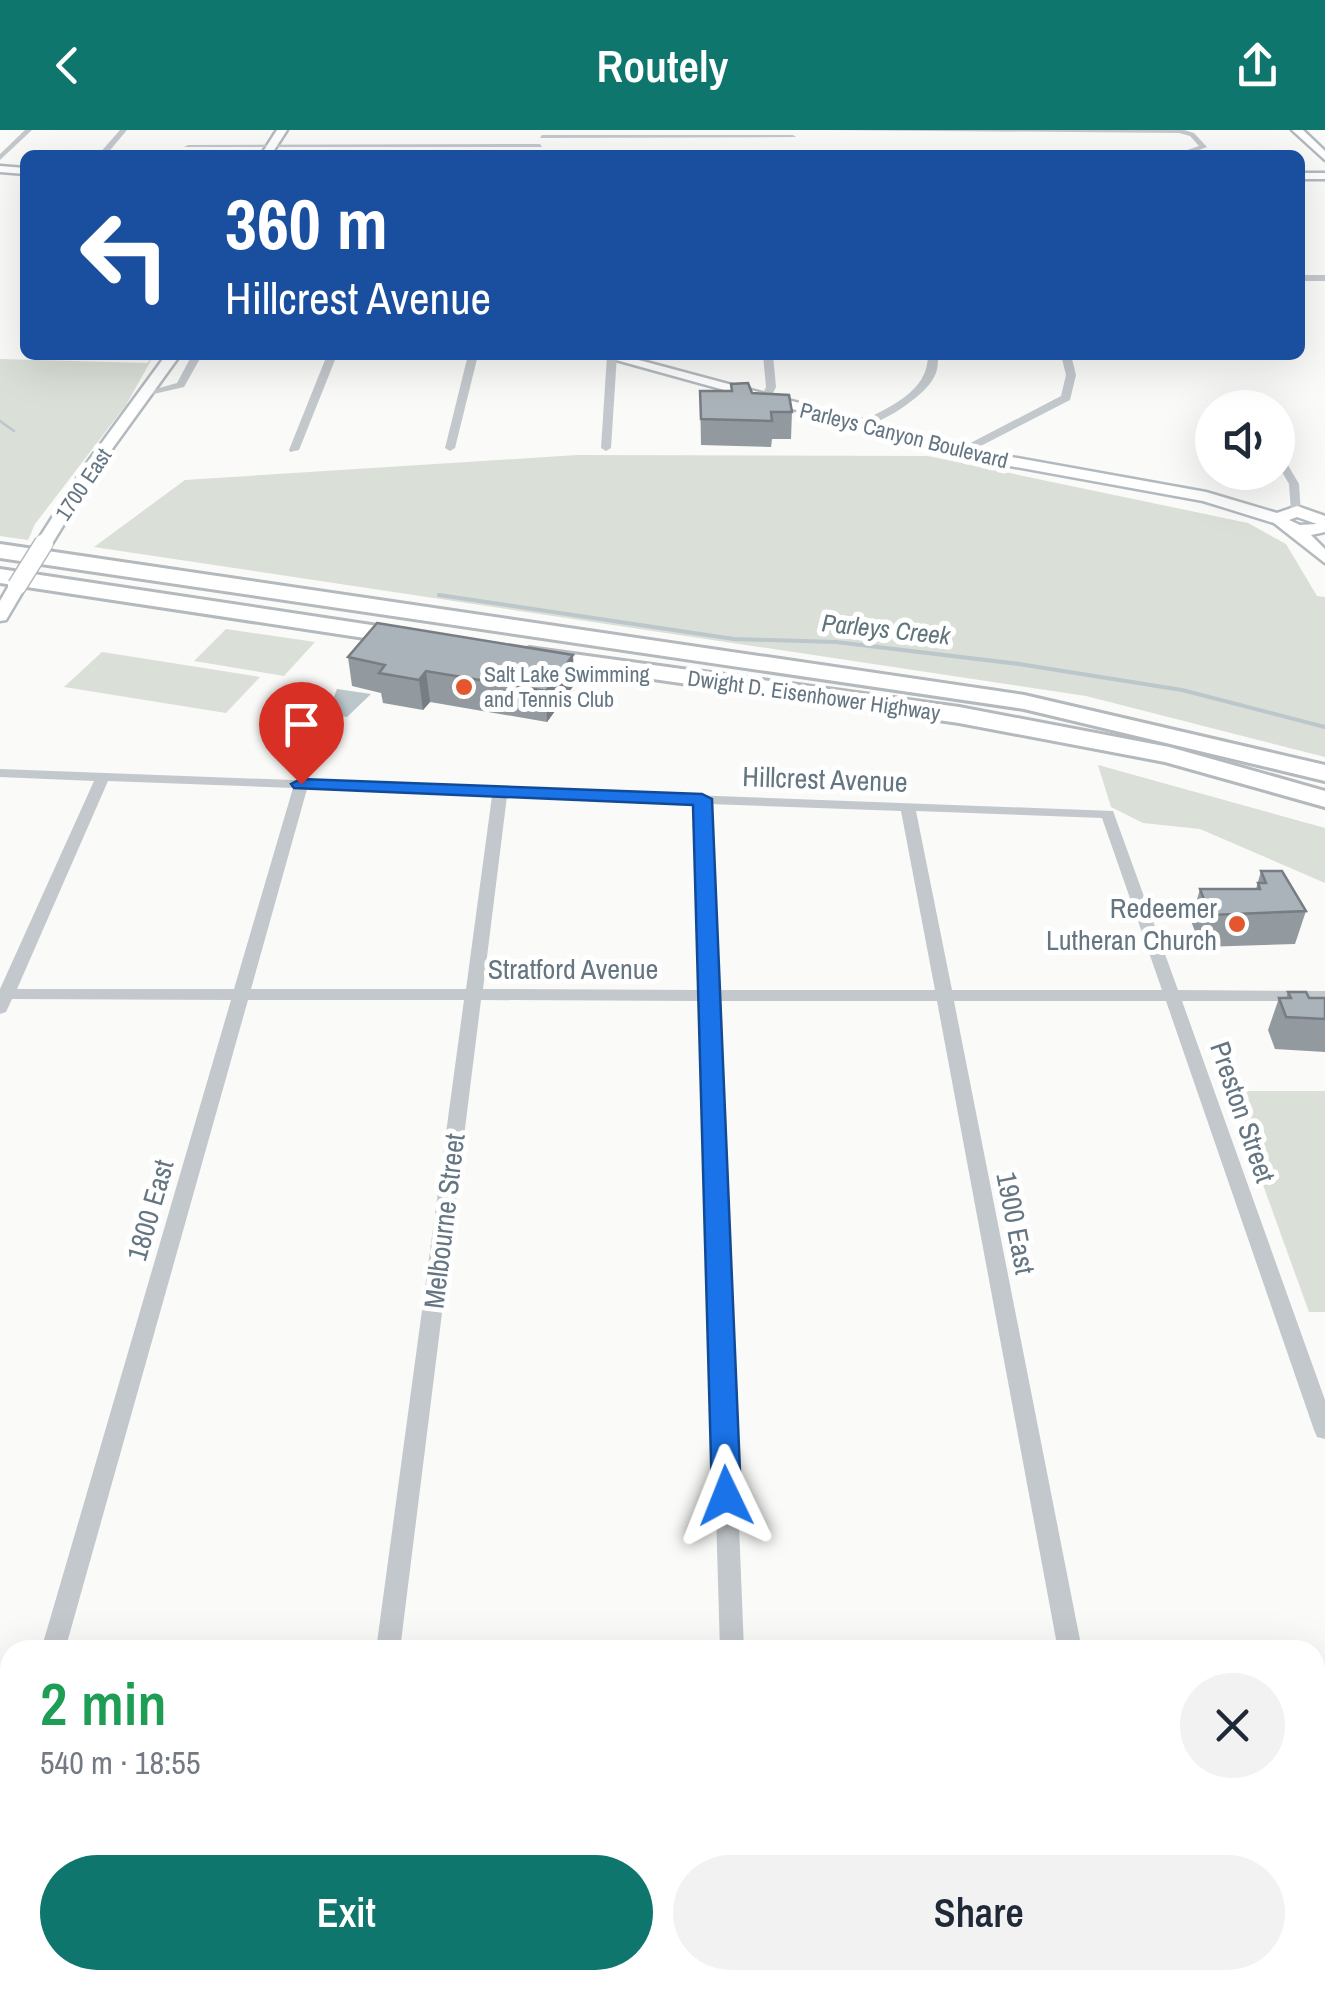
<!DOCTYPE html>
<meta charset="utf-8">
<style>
:root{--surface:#fff;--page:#f2f2f3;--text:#1f2937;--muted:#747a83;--accent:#0f766e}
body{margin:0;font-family:"Archivo Narrow",sans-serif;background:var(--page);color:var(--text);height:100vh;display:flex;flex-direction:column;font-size:38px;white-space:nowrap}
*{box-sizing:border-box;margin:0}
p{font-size:32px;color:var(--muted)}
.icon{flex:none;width:55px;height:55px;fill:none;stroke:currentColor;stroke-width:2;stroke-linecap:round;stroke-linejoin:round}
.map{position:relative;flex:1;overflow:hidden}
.sheet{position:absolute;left:0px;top:1510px;width:1325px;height:350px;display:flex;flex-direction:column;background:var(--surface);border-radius:30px 30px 0 0;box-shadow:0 10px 40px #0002}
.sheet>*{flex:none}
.hud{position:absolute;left:20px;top:20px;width:1285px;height:210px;border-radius:15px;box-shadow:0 10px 40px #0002;background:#1a4fa0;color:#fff;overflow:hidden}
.controls{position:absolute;left:1195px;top:260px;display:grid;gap:20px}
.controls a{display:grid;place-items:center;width:100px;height:100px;border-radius:50%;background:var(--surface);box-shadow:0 10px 40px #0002;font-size:50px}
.pin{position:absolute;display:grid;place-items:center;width:85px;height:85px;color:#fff;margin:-102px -42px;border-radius:50% 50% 50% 0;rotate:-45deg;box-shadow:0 0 10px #0007}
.pin .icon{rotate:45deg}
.me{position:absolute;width:110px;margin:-55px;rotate:358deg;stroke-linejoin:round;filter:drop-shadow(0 0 8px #0008)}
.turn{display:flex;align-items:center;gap:35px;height:210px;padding:0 40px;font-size:45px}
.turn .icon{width:130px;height:130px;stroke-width:2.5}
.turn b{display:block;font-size:70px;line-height:85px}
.round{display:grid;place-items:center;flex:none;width:105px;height:105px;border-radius:52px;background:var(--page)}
.summary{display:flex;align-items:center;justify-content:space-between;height:170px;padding:0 40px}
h1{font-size:60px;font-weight:600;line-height:75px;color:#1e9e55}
.cta{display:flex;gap:20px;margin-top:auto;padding:20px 40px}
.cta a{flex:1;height:115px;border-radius:60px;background:var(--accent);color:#fff;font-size:40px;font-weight:600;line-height:115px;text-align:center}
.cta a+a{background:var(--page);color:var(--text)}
header{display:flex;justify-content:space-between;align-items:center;height:130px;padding:0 40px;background:var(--accent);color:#fff;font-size:45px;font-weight:600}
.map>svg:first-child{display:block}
.green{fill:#dadfd7}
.water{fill:#bbc7cb}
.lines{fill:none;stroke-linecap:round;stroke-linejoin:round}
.stream-far1{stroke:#bbc7cb;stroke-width:2.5}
.stream{stroke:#bbc7cb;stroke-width:4}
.secondary-casing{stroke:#b3babf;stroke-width:5}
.highway-casing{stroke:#b4b9bd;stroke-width:6}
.street{fill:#c3c8cc;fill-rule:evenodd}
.secondary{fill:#fff;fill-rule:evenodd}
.highway{fill:#fff;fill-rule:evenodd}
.secondary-bridge-casing{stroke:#b3babf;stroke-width:21;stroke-linecap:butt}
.secondary-bridge{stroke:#fff;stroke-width:18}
.wall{fill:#929a9f}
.shaded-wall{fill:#777d82}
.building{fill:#aab3b9;stroke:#777d82;stroke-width:2.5}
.route{fill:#1a73e8;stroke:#114b97;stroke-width:2.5}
.poi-dot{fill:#e4572e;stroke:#fff;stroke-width:4}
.labels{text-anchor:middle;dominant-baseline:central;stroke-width:10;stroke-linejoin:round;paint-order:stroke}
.far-street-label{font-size:22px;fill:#657683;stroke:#fff}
.far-poi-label{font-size:22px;fill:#657683;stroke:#fff;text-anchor:start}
.far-water-label{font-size:25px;font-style:italic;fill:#60757c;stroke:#fff}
.street-label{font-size:28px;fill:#657683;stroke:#fff}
.poi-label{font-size:28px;fill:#657683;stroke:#fff;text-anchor:end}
</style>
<header><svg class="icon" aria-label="back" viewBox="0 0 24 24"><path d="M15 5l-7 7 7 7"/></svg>Routely<svg class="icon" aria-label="share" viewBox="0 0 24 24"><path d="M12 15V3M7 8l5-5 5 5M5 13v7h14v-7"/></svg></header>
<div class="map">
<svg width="1325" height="1860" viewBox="0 0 1325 1860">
<rect width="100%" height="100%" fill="#fafaf8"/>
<!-- green -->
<g class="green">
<polygon points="154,225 126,275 35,394 28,410 0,406 0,229 147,233"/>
<polygon points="577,325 928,326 1248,393 1286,414 1317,466 1325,467 1325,627 1086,566 94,417 185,350"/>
<polygon points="226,499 315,512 284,546 194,531"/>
<polygon points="102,522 260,547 226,583 64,557"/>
<polygon points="1098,635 1325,698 1325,753 1200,699 1143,693 1111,677"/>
<polygon points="1229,961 1325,961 1325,1182 1309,1182"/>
</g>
<!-- water -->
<polygon class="water" points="337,559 371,564 347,587 300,579 309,569 332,572"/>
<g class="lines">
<!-- stream-far1 -->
<polyline class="stream-far1" points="0,291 14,301"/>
<!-- stream -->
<polyline class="stream" points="439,465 734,509 836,512 1019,534 1182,560 1325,597"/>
<!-- secondary casing -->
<g class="secondary-casing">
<g id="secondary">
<polygon points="277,0 287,0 271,25 261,25"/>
<polygon points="1292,0 1303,0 1325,21 1325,30"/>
<polygon points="0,36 25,38 25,44 0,42"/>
<rect x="1300" y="43" width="25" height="6"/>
<polygon points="166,225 180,225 99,337 50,417 38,417 36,413 87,333"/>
<path d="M598,225H620L978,321L1206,362L1277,383L1297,376L1325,386V402L1311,405L1325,419V433L1274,393L1203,371L977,330ZM1297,387L1317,394L1300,395L1289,390Z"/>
<polygon points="11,452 26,456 6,490 0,491 0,471"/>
<polygon points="1325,1622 1325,1658 1315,1659 1315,1623"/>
<rect x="0" y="1625" width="10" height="36"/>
</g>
</g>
<!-- highway casing -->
<g class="highway-casing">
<g id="highway">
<polygon points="0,414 1024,565 1325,635 1325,651 1024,579 0,428"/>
<polygon points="0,439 411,501 423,508 411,515 0,453"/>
<polygon points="529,518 959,577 1169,617 1325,661 1325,677 1165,632 959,593 521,530 517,525"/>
</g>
</g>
<!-- street -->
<g class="street">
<polygon points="25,0 32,0 0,30 0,24"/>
<polygon points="120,0 127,0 106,25 98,25"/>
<polygon points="827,0 1184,0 1194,3 1207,17 1188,24 792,21 1187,20 1199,16 1190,6 1179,3"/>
<polygon points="542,5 793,5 796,7 540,8"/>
<polygon points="540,14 542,17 184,17 188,15"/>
<rect x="1300" y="145" width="25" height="6"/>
<polygon points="192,225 202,225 184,257 145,266 145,262 177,253"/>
<polygon points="327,225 337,225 299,320 290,322 289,320"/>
<polygon points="468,225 478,225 455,318 450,321 445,318"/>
<polygon points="607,225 617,225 611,318 606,321 601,318"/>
<polygon points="763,225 773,225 776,257 769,271 765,272 760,269 766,257"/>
<path d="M928,225H938C938,234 938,241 933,249C923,267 879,296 859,297V293C888,277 928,263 928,225Z"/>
<polygon points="1061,225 1071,225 1076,245 1070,270 967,323 959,323 959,319 1061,266 1066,245"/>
<polygon points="1278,324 1282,325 1299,354 1301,383 1291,381 1289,354 1278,335"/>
<path d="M0,639L1113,681L1178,860L1325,861V871H1182L1325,1270V1309L1317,1307L1314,1300L1166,871H954L1082,1520H1058L937,871H718L744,1520H720L701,871L481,870L400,1520H376L464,870H248L65,1520H41L231,870L12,869L6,882L0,884V859L94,651L0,647ZM108,651L293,658L234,859H17ZM307,659L492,666L466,859H251ZM507,666L695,673L700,860L483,859ZM709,674L901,681L935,860H717ZM916,681L1102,688L1162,860H952Z"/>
<polygon points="212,1850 240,1850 238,1860 210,1860"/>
</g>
<!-- secondary -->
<use href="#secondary" class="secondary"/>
<!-- highway -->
<use href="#highway" class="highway"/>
<!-- secondary-bridge casing -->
<g class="secondary-bridge-casing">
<polyline id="secondary-bridge" points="17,456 44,413"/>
</g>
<!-- secondary-bridge -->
<use href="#secondary-bridge" class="secondary-bridge"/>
</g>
<!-- wall -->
<g class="wall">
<polygon points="700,261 752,263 792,282 791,309 772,309 771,317 701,315"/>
<polygon points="573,525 574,555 547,592 430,572 423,580 383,573 381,563 352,556 348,527"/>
<polygon points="1261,741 1306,781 1295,814 1201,817 1191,791 1200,759 1256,759"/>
<polygon points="1288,862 1309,868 1325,868 1325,922 1275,919 1268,900 1279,868 1286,868"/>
</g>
<!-- shaded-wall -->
<g class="shaded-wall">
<polygon points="573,525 574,555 547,592 546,561"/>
<polygon points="426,541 430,572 423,580 419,550"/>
</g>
<!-- building -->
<g class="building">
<polygon points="748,253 752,263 789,265 792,282 771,282 772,291 701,289 700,261 732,261 731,254"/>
<polygon points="377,493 573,525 546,561 426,541 419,550 379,543 385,535 348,527"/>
<polygon points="1261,741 1282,741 1306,781 1210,785 1200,759 1260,759 1258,753 1266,753"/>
<polygon points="1288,862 1306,862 1309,868 1325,868 1325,889 1286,887 1279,868 1291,868"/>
</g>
<!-- route -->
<polygon class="route" points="301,649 702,664 712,669 741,1366 737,1375 726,1379 716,1375 712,1366 693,675 294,658 291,654"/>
<!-- markers -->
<g class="poi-dot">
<circle cx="464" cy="557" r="10"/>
<circle cx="1237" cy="794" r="10"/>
</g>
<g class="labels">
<!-- far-street labels -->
<g class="far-street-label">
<text transform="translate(904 305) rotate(14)">Parleys Canyon Boulevard</text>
<text transform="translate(83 354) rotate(-56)">1700 East</text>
<text transform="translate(814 565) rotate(8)">Dwight D. Eisenhower Highway</text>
</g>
<!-- far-poi labels -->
<g class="far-poi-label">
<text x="484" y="544">Salt Lake Swimming<tspan x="484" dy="25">and Tennis Club</tspan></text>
</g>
<!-- far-water labels -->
<g class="far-water-label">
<text transform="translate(886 499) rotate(6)">Parleys Creek</text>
</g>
<!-- street labels -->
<g class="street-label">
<text transform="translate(825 649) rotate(2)">Hillcrest Avenue</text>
<text x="573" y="839">Stratford Avenue</text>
<text transform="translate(1243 982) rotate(71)">Preston Street</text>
<text transform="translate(150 1080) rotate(-74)">1800 East</text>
<text transform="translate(444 1091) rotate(-83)">Melbourne Street</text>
<text transform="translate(1016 1093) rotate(79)">1900 East</text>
</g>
<!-- poi labels -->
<g class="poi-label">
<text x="1217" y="778">Redeemer<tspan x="1217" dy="32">Lutheran Church</tspan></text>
</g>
</g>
</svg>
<div class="controls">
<a><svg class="icon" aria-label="sound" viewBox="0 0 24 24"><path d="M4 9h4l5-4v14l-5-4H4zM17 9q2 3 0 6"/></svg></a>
</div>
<div class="pin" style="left:301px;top:654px;background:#d93025"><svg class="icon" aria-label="arrive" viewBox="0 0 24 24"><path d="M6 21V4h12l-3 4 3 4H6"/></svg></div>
<svg class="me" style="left:726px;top:1366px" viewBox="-20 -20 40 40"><path d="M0-17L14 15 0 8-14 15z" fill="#1a73e8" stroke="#fff" stroke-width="4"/></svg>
<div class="hud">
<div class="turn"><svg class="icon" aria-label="left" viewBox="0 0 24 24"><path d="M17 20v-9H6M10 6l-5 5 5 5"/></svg><div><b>360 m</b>Hillcrest Avenue</div></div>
</div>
<section class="sheet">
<div class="summary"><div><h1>2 min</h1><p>540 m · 18:55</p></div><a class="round"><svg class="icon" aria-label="close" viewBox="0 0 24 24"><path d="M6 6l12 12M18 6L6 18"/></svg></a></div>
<div class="cta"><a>Exit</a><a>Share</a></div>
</section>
</div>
